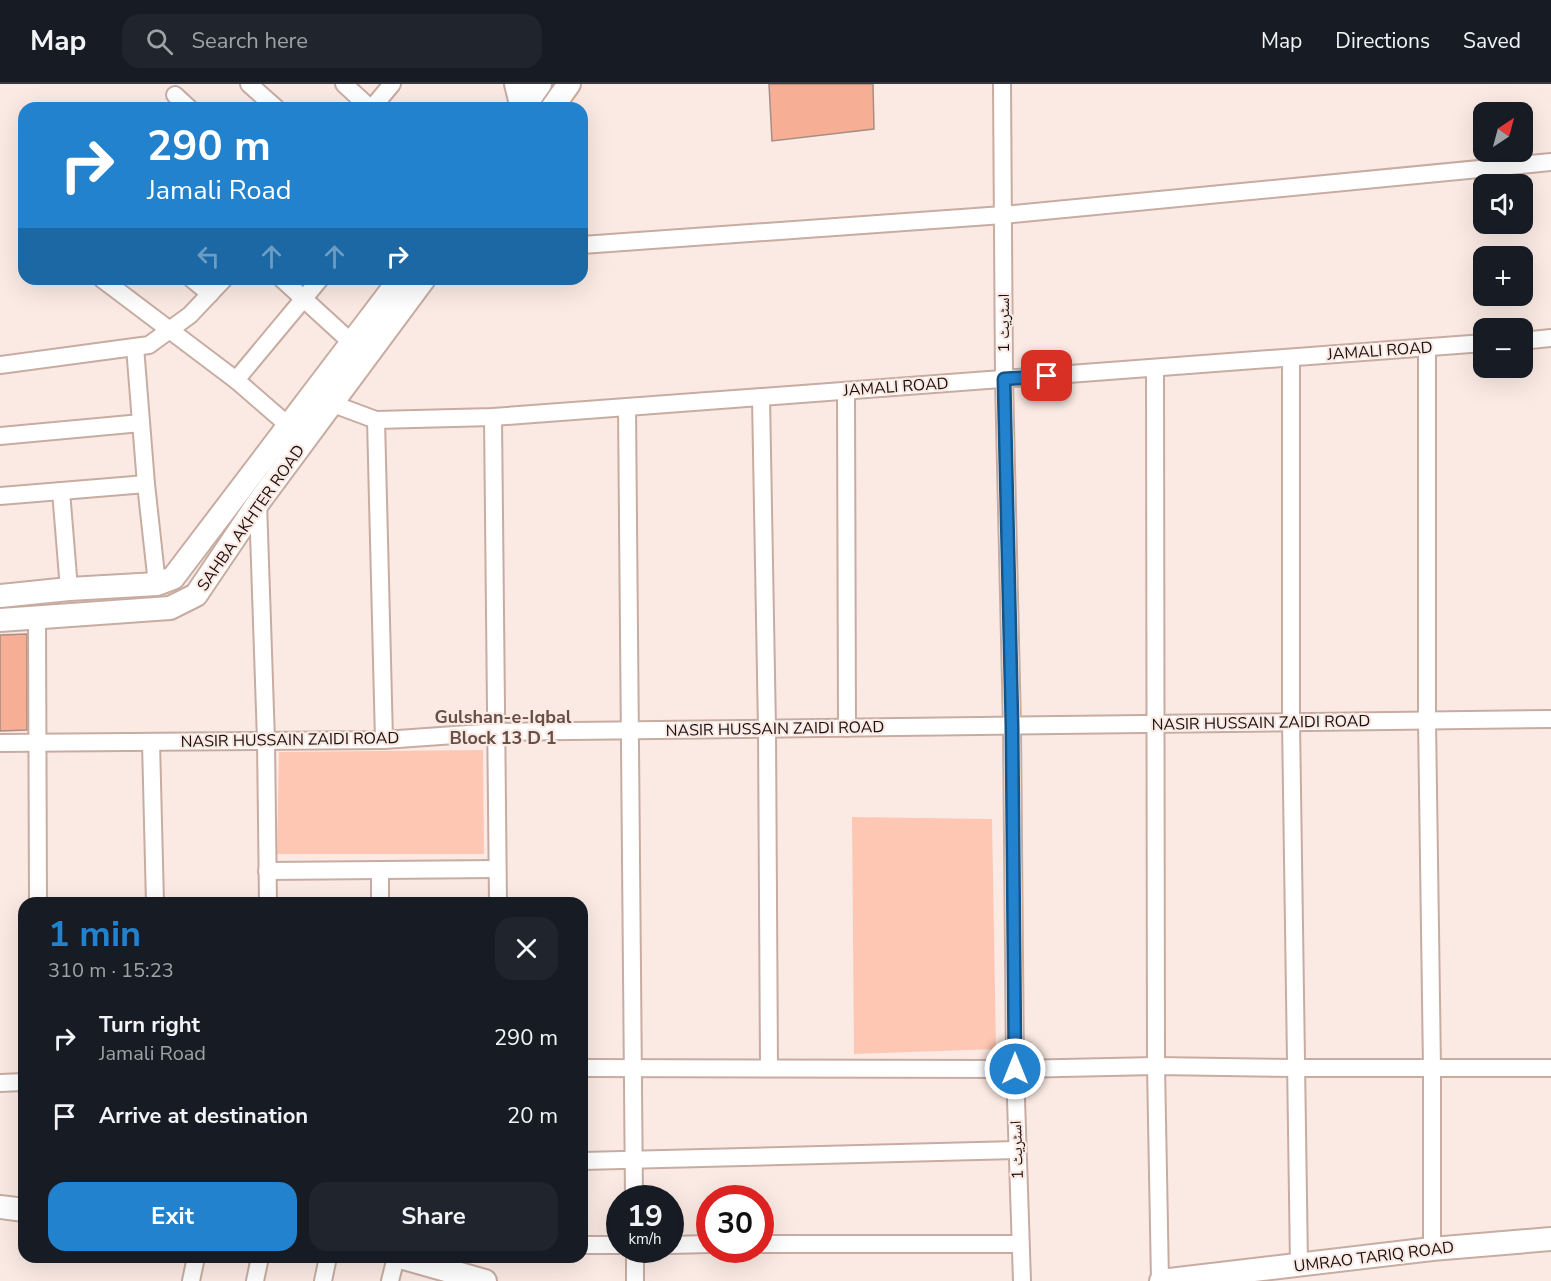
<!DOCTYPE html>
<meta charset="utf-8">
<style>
:root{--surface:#171b24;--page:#20242c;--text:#f1f3f6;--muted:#9ea1a6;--line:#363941;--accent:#2382ce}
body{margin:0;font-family:"Nunito Sans","Noto Naskh Arabic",sans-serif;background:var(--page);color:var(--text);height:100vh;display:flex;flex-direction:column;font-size:22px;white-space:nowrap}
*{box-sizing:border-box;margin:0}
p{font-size:20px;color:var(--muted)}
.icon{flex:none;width:33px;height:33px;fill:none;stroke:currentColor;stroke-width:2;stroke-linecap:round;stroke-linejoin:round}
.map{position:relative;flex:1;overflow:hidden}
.drawer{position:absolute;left:18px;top:813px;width:570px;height:366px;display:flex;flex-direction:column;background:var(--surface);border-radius:18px;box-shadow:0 6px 24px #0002}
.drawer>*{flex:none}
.guide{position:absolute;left:18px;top:18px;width:570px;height:183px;border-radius:18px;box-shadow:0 6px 24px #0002;background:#2382ce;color:#fff;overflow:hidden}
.needle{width:39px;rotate:36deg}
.fabs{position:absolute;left:1473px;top:18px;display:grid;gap:12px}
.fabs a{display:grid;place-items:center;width:60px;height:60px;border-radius:12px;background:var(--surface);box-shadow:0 6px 24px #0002;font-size:30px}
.speed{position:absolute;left:606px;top:1101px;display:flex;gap:12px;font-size:30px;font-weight:700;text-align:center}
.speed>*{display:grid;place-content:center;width:78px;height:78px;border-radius:50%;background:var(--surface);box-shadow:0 6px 24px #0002;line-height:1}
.speed small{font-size:15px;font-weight:400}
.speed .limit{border:9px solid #d22;background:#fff;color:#111}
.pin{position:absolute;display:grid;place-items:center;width:51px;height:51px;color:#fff;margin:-26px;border-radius:12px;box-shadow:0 3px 9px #0006}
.me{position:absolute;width:66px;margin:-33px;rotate:0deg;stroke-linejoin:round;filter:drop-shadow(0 0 4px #0008)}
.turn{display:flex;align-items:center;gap:21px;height:126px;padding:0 30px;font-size:27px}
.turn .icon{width:78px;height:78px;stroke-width:2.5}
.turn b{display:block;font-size:42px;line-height:51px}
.lanes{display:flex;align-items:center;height:57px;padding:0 30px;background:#0003;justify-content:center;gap:30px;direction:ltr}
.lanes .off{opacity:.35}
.round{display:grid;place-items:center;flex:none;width:63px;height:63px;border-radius:18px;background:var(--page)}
.headline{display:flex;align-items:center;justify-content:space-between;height:102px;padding:0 30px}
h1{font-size:36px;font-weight:700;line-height:45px;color:var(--accent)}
.button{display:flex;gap:12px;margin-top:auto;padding:12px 30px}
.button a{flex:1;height:69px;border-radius:18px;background:var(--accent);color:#fff;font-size:24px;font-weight:700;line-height:69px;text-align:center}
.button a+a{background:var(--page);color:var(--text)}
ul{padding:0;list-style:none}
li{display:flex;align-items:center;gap:18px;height:78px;padding:0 30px}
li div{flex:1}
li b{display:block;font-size:22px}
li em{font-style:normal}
header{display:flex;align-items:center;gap:36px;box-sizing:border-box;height:84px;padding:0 30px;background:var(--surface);border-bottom:2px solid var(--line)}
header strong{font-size:28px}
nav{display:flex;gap:33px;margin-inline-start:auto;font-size:21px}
.search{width:420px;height:54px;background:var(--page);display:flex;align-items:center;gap:15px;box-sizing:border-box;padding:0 21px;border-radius:18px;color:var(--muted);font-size:22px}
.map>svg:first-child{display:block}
.green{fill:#fec7b3}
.building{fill:#f6af95;stroke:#a78d83;stroke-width:1.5}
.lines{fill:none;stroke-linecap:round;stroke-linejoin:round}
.street-casing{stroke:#c7aca2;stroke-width:20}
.secondary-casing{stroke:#c7aca2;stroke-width:26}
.street{stroke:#fff;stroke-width:16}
.secondary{stroke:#fff;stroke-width:22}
.route-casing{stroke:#175486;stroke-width:15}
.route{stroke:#2382ce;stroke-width:10}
.labels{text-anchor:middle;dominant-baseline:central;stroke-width:4.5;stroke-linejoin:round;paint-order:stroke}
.street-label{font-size:16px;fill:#1a100d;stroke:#fbeae4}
.neighbourhood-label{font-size:18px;font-weight:bold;fill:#664f46;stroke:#fbeae4}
</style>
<header>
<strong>Map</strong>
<div class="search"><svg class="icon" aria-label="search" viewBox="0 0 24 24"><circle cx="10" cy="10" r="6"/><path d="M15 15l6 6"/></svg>Search here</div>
<nav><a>Map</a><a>Directions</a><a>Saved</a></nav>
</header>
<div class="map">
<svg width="1551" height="1197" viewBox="0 0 1551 1197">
<rect width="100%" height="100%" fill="#fbeae4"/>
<!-- green -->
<g class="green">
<polygon points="483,666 484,770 277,770 279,668"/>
<polygon points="852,733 992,735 996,965 854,970"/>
</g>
<!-- building -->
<g class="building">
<polygon points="769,0 873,0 874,45 772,57"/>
<polygon points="27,550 27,646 0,647 0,551"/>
</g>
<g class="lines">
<!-- street casing -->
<g class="street-casing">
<g id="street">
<polyline points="249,0 276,24"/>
<polyline points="344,0 370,24"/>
<polyline points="1002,0 1004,295 1012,642 1015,985 1022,1197"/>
<polyline points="175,11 189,24"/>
<polyline points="372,24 392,0"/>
<polyline points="582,161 1003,131 1551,78"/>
<polyline points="102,195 236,296 289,342"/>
<polyline points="192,195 210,210"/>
<polyline points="282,195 352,259"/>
<polyline points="1522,257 1551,254"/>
<polyline points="135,263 146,400 157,500"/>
<polyline points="1427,264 1427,636 1432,984 1432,1165"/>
<polyline points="1291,274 1291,638 1299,1181"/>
<polyline points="0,281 149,261 190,231 224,195"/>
<polyline points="1155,284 1156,982 1160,1197"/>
<polyline points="236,296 320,195"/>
<polyline points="846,307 847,644"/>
<polyline points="761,313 767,645 769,984"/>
<polyline points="325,314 333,320 376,336 493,333 1484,259"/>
<polyline points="627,323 634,1114"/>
<polyline points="493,333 498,819"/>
<polyline points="376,336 384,656"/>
<polyline points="0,352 141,339"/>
<polyline points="61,407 69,505"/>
<polyline points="0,412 146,400"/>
<polyline points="256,417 258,419 266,657 268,819"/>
<polyline points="37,534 38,819"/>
<polyline points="151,658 155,819"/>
<polyline points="0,659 384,656 497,648 1551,635"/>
<polyline points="380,786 380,819"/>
<polyline points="267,787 497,785"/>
<polyline points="582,984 1015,985 1156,982 1295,984 1551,984"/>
<polyline points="0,999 24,998"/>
<polyline points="582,1077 1017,1066"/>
<polyline points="760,1160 1020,1160"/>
<polyline points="582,1161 620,1161"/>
<polyline points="670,1161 710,1160"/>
<polyline points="635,1166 635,1197"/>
<polyline points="191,1197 196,1173"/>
<polyline points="255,1197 260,1173"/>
<polyline points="323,1197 328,1173"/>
<polyline points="390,1197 396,1173"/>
</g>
</g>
<!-- secondary casing -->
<g class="secondary-casing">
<g id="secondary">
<polyline points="516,0 522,24"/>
<polyline points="523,24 540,0"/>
<polyline points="552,24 569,0"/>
<polyline points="0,512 69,505 157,500 173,494 400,195"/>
<polyline points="0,536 170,524 196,511 258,419 424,195"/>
<polyline points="0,1123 24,1126"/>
<polyline points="400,1173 485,1197"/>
<polyline points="1161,1197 1432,1165 1551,1155"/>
</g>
</g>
<!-- street -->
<use href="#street" class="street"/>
<!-- secondary -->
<use href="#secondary" class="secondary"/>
</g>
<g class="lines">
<!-- route casing -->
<g class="route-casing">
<polyline id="route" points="1015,985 1012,642 1004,295 1047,292"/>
</g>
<!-- route -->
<use href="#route" class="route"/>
</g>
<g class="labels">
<!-- street labels -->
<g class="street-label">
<text transform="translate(1004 239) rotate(-90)">اسٹریٹ 1</text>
<text transform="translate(1380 267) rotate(-4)">JAMALI ROAD</text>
<text transform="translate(896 303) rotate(-4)">JAMALI ROAD</text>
<text transform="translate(251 434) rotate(-55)">SAHBA AKHTER ROAD</text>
<text transform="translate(1261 639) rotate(-1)">NASIR HUSSAIN ZAIDI ROAD</text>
<text transform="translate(775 645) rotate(-1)">NASIR HUSSAIN ZAIDI ROAD</text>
<text transform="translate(290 656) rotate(-1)">NASIR HUSSAIN ZAIDI ROAD</text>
<text transform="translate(1017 1066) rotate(-92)">اسٹریٹ 1</text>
<text transform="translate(1374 1173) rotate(-7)">UMRAO TARIQ ROAD</text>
</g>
<!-- neighbourhood labels -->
<g class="neighbourhood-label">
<text x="503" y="633">Gulshan-e-Iqbal<tspan x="503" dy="21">Block 13 D 1</tspan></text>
</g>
</g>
</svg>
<div class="fabs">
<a><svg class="needle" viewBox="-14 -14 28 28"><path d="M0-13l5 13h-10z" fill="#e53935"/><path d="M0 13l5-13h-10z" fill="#9ea1a6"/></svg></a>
<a><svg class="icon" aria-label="sound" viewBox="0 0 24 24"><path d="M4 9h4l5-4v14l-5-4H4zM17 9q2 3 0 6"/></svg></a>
<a>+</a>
<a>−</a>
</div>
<div class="speed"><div>19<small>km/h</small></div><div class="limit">30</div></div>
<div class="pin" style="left:1047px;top:292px;background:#d93025"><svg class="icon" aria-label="arrive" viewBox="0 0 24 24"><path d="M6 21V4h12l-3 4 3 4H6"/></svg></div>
<svg class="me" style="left:1015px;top:985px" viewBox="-20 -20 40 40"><circle r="17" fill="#2382ce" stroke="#fff" stroke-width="3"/><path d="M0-11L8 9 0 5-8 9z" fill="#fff"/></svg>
<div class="guide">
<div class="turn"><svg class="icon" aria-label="right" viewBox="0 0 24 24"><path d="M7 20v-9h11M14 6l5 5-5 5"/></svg><div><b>290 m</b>Jamali Road</div></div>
<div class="lanes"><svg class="icon off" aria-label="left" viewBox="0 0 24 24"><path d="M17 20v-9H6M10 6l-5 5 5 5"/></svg><svg class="icon off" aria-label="ahead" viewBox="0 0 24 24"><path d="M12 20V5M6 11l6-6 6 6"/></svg><svg class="icon off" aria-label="ahead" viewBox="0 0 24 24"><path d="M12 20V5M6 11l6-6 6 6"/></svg><svg class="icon" aria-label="right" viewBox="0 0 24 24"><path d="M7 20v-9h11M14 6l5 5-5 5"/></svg></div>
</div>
<section class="drawer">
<div class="headline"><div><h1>1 min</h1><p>310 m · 15:23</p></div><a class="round"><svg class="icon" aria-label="close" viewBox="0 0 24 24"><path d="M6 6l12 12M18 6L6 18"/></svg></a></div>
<ul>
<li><svg class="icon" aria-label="right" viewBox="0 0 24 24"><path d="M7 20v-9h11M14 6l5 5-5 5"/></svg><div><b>Turn right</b><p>Jamali Road</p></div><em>290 m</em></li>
<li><svg class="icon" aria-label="arrive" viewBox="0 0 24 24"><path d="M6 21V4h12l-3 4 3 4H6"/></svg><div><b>Arrive at destination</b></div><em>20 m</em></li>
</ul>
<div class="button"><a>Exit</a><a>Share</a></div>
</section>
</div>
